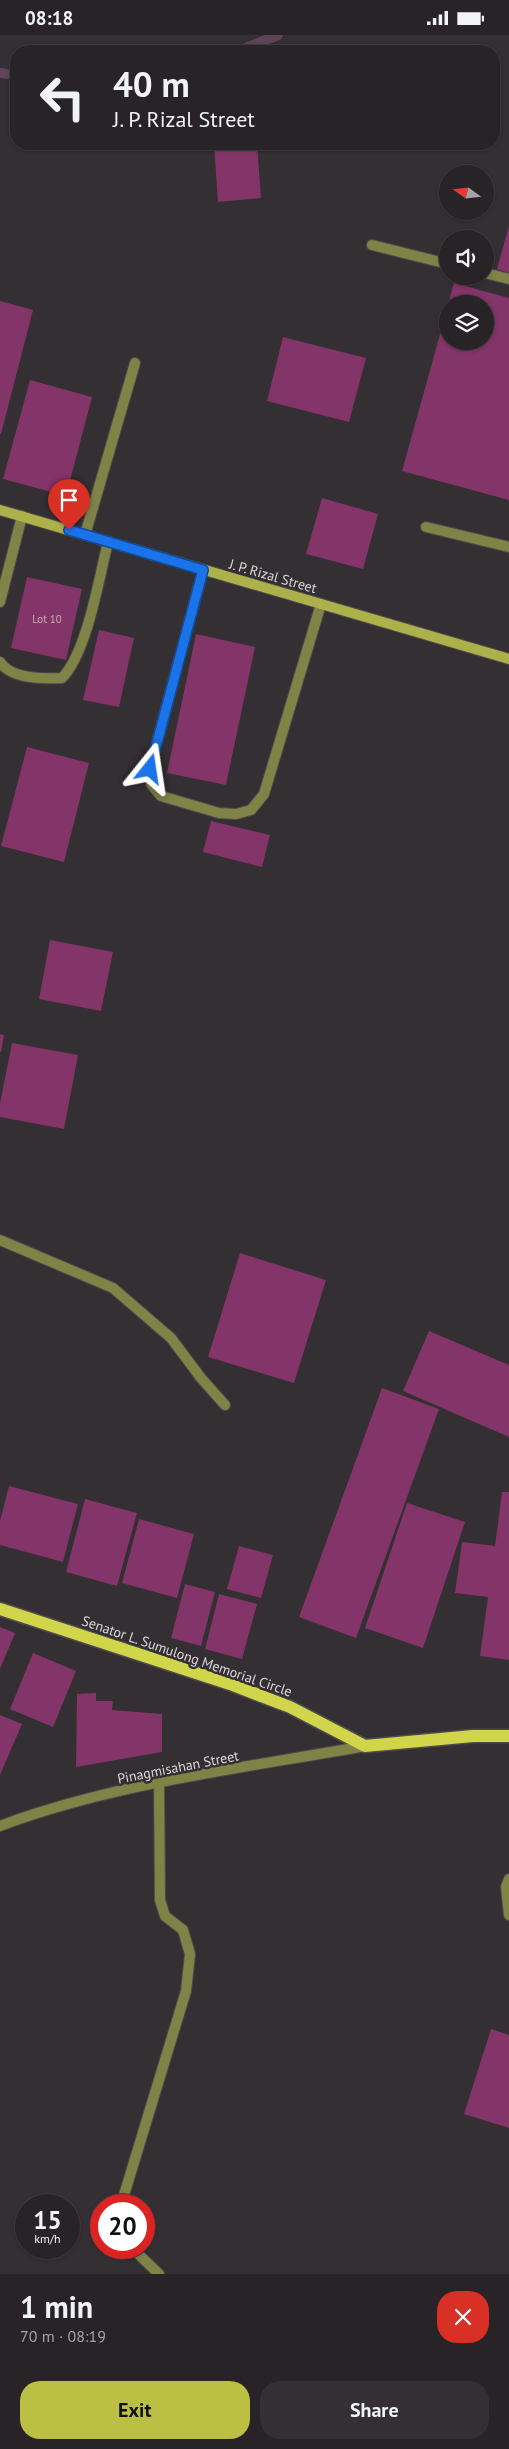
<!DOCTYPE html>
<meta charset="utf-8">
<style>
:root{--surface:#272326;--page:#332f32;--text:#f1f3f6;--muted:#a4a4a7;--line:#434043;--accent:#bbc044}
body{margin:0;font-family:"PT Sans",sans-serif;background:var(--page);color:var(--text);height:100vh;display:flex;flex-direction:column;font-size:19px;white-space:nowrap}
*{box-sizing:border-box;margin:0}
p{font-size:16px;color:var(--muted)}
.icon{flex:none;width:28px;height:28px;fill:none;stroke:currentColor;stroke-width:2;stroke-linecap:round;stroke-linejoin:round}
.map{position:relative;height:2239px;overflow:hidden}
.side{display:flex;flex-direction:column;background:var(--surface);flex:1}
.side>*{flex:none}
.banner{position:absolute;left:10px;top:10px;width:490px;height:105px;border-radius:20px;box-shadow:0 1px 4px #0004,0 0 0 1px var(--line);background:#272326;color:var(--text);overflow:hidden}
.needle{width:32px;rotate:285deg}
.buttons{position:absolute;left:439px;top:130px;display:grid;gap:10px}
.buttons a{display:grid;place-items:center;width:55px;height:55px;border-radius:50%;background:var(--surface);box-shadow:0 1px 4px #0004,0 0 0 1px var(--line);font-size:25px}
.speed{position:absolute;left:15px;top:2159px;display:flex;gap:10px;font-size:25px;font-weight:700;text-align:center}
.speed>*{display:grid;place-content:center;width:65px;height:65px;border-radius:50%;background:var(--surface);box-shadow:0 1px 4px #0004,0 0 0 1px var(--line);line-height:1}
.speed small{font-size:12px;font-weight:400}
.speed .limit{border:8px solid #d22;background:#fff;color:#111}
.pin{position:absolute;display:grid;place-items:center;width:42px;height:42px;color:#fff;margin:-51px -21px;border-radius:50% 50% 50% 0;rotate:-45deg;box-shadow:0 0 5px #0007}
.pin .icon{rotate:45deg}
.me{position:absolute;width:55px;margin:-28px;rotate:15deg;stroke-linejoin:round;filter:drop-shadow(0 0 4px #0008)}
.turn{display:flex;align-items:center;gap:18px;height:105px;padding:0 20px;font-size:22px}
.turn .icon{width:65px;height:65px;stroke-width:2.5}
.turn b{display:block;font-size:35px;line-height:42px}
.round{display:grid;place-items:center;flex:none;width:52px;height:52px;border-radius:20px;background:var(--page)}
.head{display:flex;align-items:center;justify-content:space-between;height:85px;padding:0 20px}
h1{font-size:30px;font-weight:700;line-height:38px}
.button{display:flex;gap:10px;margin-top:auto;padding:10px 20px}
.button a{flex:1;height:58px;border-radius:20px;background:var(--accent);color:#111;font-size:20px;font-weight:700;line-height:58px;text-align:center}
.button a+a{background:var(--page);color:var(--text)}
.status{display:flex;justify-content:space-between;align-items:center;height:35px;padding:0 25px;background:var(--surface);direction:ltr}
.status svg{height:14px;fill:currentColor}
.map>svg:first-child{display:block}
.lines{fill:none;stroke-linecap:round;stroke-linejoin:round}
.stream{stroke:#5f4356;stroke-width:10}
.building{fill:#833468}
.lane-casing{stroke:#4f4a4d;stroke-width:12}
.street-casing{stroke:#4f4a4d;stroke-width:12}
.secondary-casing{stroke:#4f4a4d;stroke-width:12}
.primary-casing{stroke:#4f4a4d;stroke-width:15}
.lane{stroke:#808346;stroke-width:10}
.street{stroke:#808346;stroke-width:10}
.secondary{stroke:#adb14a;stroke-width:10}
.primary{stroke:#d0d54a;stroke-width:12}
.route-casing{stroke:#114b97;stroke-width:12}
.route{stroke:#1a73e8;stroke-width:9}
.labels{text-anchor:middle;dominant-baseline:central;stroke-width:5;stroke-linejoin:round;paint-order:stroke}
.number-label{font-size:11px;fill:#c5afbe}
.street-label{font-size:14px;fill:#dbd8da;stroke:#342f32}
</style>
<div class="status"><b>08:18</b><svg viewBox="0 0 49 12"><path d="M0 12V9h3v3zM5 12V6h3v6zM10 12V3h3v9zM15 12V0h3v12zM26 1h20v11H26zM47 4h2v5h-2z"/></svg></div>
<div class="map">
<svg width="509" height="2239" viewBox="0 0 509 2239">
<rect width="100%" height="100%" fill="#342f32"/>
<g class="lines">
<!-- stream -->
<g class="stream">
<polyline points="238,16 278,0"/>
<polyline points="0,38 16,40"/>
</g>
</g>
<!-- building -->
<g class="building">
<polygon points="214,109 257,109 261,163 218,167"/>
<polygon points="509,191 509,238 497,234"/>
<polygon points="454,248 509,263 509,465 402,436 447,274 448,306 485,306 485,269 448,269"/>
<polygon points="0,266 33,275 1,399 0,399"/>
<polygon points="283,302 366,323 349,387 267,366"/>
<polygon points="30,345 92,362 66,461 3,444"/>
<polygon points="322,463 378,479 363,534 306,519"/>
<polygon points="27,542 82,554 66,625 11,613"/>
<polygon points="99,595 134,603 119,672 83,665"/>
<polygon points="196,599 255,612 226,750 167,738"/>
<polygon points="27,712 89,728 64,827 1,811"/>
<polygon points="211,786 270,800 262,832 203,817"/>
<polygon points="50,905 113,917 101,976 39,964"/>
<polygon points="0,999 4,1000 1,1017 0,1017"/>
<polygon points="12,1008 78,1020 64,1094 0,1082 0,1068"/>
<polygon points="240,1218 326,1245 294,1348 208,1322"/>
<polygon points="429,1296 509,1330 509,1402 403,1356"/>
<polygon points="382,1353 439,1374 356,1603 299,1582"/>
<polygon points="9,1451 78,1469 63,1527 0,1510 0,1486"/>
<polygon points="502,1457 509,1457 509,1625 480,1621 488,1562 455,1558 462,1507 495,1511"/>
<polygon points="85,1464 137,1478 117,1551 66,1537"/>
<polygon points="407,1468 465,1487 423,1613 365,1593"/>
<polygon points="139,1484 194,1499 177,1563 122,1548"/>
<polygon points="239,1511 273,1520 261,1563 227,1554"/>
<polygon points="185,1549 215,1557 201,1611 171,1603"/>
<polygon points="219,1559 257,1569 242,1624 205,1614"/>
<polygon points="0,1592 15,1598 0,1634"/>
<polygon points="33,1618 76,1636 53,1692 10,1674"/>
<polygon points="96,1658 96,1666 113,1666 112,1675 162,1679 162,1717 76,1732 77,1659"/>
<polygon points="0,1680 22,1689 0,1740"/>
<polygon points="491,1994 509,2000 509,2093 464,2079"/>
</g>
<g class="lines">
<!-- lane casing -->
<g class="lane-casing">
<g id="lane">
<polyline points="426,492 509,512"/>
<polyline points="85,500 135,328"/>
<polyline points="203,535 150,733 151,749 161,761 219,778 236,779 251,775 264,759 321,569"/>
<polyline points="0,567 22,481"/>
<path d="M0,627C11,644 44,644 62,643C87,618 99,543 108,507"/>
<polyline points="509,1844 506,1852 509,1880"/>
</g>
</g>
<!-- street casing -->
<g class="street-casing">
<g id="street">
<polyline points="372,210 448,229"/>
<polyline points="485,238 509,244"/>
<polyline points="0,1205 113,1253 171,1303 201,1343 225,1370"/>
<path d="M0,1791C115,1748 244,1733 365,1711"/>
<polyline points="121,2170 186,1956 190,1919 183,1895 165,1881 160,1865 159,1748"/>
<polyline points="131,2212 159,2239"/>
</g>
</g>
<!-- secondary casing -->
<g class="secondary-casing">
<polyline id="secondary" points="0,475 509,624"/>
</g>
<!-- primary casing -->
<g class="primary-casing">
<polyline id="primary" points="0,1574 230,1649 290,1672 365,1711 473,1701 509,1701"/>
</g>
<!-- lane -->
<use href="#lane" class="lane"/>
<!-- street -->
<use href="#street" class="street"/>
<!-- secondary -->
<use href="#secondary" class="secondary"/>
<!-- primary -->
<use href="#primary" class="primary"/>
</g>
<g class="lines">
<!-- route casing -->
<g class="route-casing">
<polyline id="route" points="69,495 203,535 150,734"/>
</g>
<!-- route -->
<use href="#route" class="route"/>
</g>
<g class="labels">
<!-- number labels -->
<g class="number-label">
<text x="47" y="584">Lot 10</text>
</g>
<!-- street labels -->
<g class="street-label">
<text transform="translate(273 541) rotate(16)">J. P. Rizal Street</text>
<text transform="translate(187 1621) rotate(19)">Senator L. Sumulong Memorial Circle</text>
<text transform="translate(178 1732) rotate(-11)">Pinagmisahan Street</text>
</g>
</g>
</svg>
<div class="buttons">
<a><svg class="needle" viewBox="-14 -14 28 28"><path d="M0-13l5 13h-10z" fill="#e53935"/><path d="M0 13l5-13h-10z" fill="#a4a4a7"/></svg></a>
<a><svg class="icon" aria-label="sound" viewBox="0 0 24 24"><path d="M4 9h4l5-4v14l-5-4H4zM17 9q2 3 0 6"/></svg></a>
<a><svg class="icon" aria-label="layers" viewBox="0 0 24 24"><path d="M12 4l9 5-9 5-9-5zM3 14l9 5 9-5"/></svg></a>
</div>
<div class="speed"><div>15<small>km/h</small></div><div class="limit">20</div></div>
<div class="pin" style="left:69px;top:495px;background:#d93025"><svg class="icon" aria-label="arrive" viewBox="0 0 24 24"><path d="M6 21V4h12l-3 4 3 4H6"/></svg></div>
<svg class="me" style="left:150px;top:734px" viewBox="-20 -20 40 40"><path d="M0-17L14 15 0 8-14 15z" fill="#1a73e8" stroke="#fff" stroke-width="4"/></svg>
<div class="banner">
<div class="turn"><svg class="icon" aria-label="left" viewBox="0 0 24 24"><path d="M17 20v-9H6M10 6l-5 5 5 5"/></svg><div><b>40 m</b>J. P. Rizal Street</div></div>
</div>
</div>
<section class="side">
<div class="head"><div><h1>1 min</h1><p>70 m · 08:19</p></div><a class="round" style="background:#d93025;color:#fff"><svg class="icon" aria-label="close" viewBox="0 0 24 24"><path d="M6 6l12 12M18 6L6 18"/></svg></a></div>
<div class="button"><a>Exit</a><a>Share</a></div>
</section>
